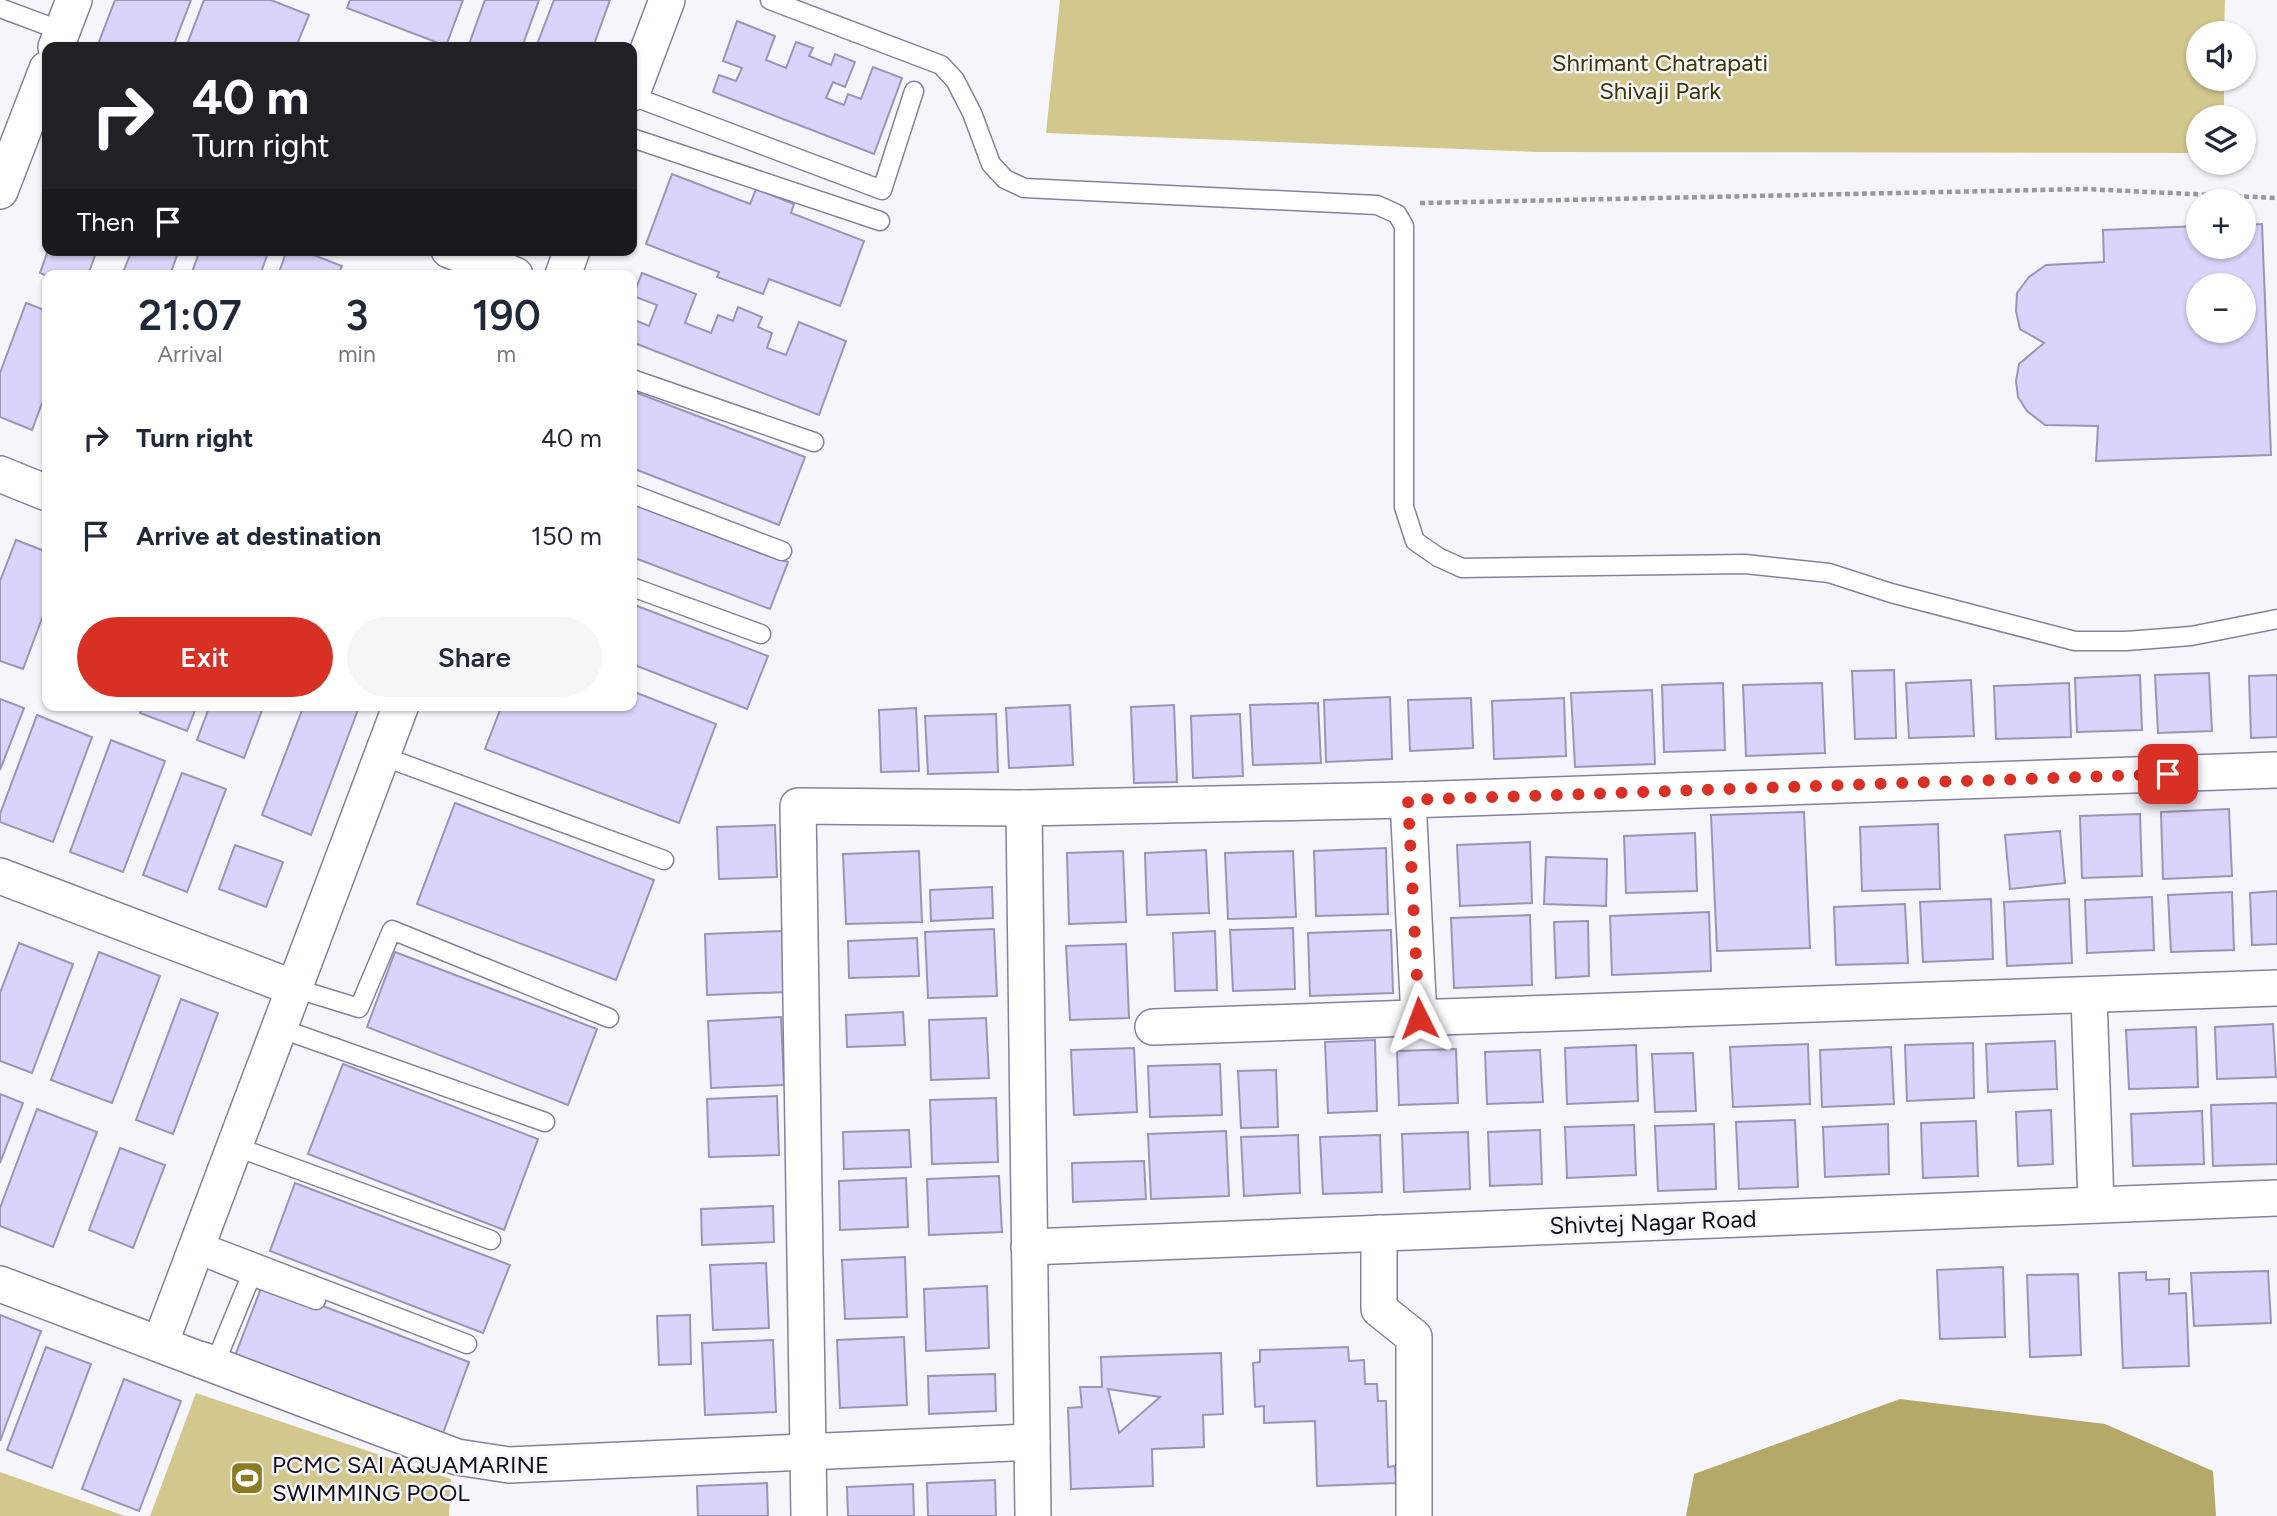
<!DOCTYPE html>
<meta charset="utf-8">
<style>
:root{--surface:#fff;--page:#f6f6f7;--text:#1f2937;--muted:#747a83;--accent:#d93025}
body{margin:0;font-family:Figtree,sans-serif;background:var(--page);color:var(--text);height:100vh;display:flex;flex-direction:column;font-size:26px;white-space:nowrap}
*{box-sizing:border-box;margin:0}
p{font-size:23px;color:var(--muted)}
.icon{flex:none;width:38px;height:38px;fill:none;stroke:currentColor;stroke-width:2;stroke-linecap:round;stroke-linejoin:round}
.map{position:relative;flex:1;overflow:hidden}
.sheet{position:absolute;left:42px;top:270px;width:595px;height:441px;display:flex;flex-direction:column;background:var(--surface);border-radius:14px;box-shadow:0 2px 5px #0004}
.sheet>*{flex:none}
.banner{position:absolute;left:42px;top:42px;width:595px;height:214px;border-radius:14px;box-shadow:0 2px 5px #0004;background:#202124;color:#fff;overflow:hidden}
.tools{position:absolute;left:2186px;top:21px;display:grid;gap:14px}
.tools a{display:grid;place-items:center;width:70px;height:70px;border-radius:50%;background:var(--surface);box-shadow:0 2px 5px #0004;font-size:35px}
.pin{position:absolute;display:grid;place-items:center;width:60px;height:60px;color:#fff;margin:-30px;border-radius:14px;box-shadow:0 4px 10px #0006}
.me{position:absolute;width:77px;margin:-38px;rotate:357deg;stroke-linejoin:round;filter:drop-shadow(0 0 5px #0008)}
.turn{display:flex;align-items:center;gap:24px;height:147px;padding:0 35px;font-size:32px}
.turn .icon{width:91px;height:91px;stroke-width:2.5}
.turn b{display:block;font-size:49px;line-height:60px}
.then{display:flex;align-items:center;height:66px;padding:0 35px;background:#0003;gap:14px;font-size:26px}
.eta{display:flex;justify-content:space-evenly;align-items:center;height:119px;text-align:center}
.eta b{font-size:42px;font-weight:600;line-height:49px}
.cta{display:flex;gap:14px;margin-top:auto;padding:14px 35px}
.cta a{flex:1;height:80px;border-radius:42px;background:var(--accent);color:#fff;font-size:28px;font-weight:600;line-height:80px;text-align:center}
.cta a+a{background:var(--page);color:var(--text)}
ul{padding:0;list-style:none}
li{display:flex;align-items:center;gap:21px;height:98px;padding:0 35px}
li div{flex:1}
li b{display:block;font-size:26px}
li em{font-style:normal}
.map>svg:first-child{display:block}
.green{fill:#d2c88d}
.water{fill:#b4a969}
.building{fill:#dad4fa;stroke:#9a95b5;stroke-width:2;fill-rule:evenodd}
.lines{fill:none;stroke-linecap:round;stroke-linejoin:round}
.lane-casing{stroke:#84809e;stroke-width:21}
.street-casing{stroke:#84809e;stroke-width:38}
.path{stroke:#9998a0;stroke-width:4.5;stroke-dasharray:5 3.5;stroke-linecap:butt}
.lane{stroke:#fff;stroke-width:18}
.street{stroke:#fff;stroke-width:35}
.route{stroke:#d93025;stroke-width:12;stroke-dasharray:0 21.6}
.labels{text-anchor:middle;dominant-baseline:central;stroke-width:5;stroke-linejoin:round;paint-order:stroke}
.park-label{font-size:24px;fill:#3f3700;stroke:#f6f5fc}
.street-label{font-size:24px;fill:#100e19;stroke:#f6f5fc}
.poi-label{font-size:24px;fill:#100e19;stroke:#f6f5fc;text-anchor:start}
</style>
<div class="map">
<svg width="2277" height="1516" viewBox="0 0 2277 1516">
<rect width="100%" height="100%" fill="#f6f5fc"/>
<!-- green -->
<g class="green">
<polygon points="1060,0 2225,0 2224,33 2198,33 2198,79 2224,79 2224,117 2198,117 2198,153 1537,152 1046,133"/>
<polygon points="196,1393 451,1479 449,1516 150,1516"/>
<polygon points="0,1472 125,1516 0,1516"/>
</g>
<!-- water -->
<polygon class="water" points="1900,1399 2105,1424 2213,1471 2216,1516 1686,1516 1694,1474"/>
<!-- building -->
<g class="building">
<polygon points="115,0 191,0 173,47 97,47"/>
<polygon points="204,0 271,0 309,15 296,47 186,47"/>
<polygon points="350,0 463,0 446,46 347,8"/>
<polygon points="485,0 539,0 522,47 468,47"/>
<polygon points="554,0 610,0 593,47 536,47"/>
<polygon points="737,21 775,36 766,60 786,68 796,42 813,48 809,56 831,65 835,54 855,62 845,87 833,82 826,98 844,105 848,94 861,99 873,67 902,78 874,154 713,92 719,75 736,81 742,68 723,61"/>
<polygon points="672,174 750,204 756,189 794,204 791,213 864,241 840,306 769,279 763,294 717,277 719,272 646,244"/>
<path d="M2262,224L2271,455L2096,461L2098,426L2045,425L2027,411L2018,397L2016,381L2019,364L2044,343L2020,329L2016,311L2017,293L2029,277L2046,265L2104,262L2103,230L2198,226V247H2244V225ZM2198,285H2244V331H2198Z"/>
<polygon points="48,250 97,250 88,275 47,276 40,273"/>
<polygon points="132,250 179,250 170,275 122,275"/>
<polygon points="200,250 269,250 260,275 191,275"/>
<polygon points="287,250 301,250 342,266 338,275 278,275"/>
<polygon points="642,273 696,294 685,323 711,333 718,315 733,321 738,307 762,317 758,327 772,333 767,348 786,355 799,322 846,341 819,415 632,342 632,319 649,326 657,305 633,296"/>
<polygon points="26,303 47,311 47,390 32,430 0,417 0,373"/>
<polygon points="632,391 805,457 779,525 632,468"/>
<polygon points="632,502 788,562 770,609 632,557"/>
<polygon points="16,540 47,552 47,605 23,669 0,661 0,581"/>
<polygon points="632,604 768,656 747,709 632,664"/>
<polygon points="1894,670 1896,738 1855,739 1852,671"/>
<polygon points="2209,673 2212,731 2158,733 2155,675"/>
<polygon points="2140,675 2142,730 2077,732 2075,678"/>
<polygon points="2277,675 2277,737 2251,738 2249,676"/>
<polygon points="1971,680 1974,736 1909,738 1906,683"/>
<polygon points="1723,683 1725,750 1664,752 1662,685"/>
<polygon points="1822,683 1825,753 1746,756 1743,685"/>
<polygon points="2069,683 2071,737 1996,739 1994,686"/>
<polygon points="1652,690 1655,764 1575,767 1571,693"/>
<polygon points="632,691 716,724 679,823 485,749 502,705 632,705"/>
<polygon points="1390,697 1392,759 1326,762 1324,700"/>
<polygon points="1471,698 1473,748 1410,751 1408,700"/>
<polygon points="1564,698 1566,756 1494,759 1492,701"/>
<polygon points="0,699 24,708 0,770"/>
<polygon points="1318,703 1321,763 1253,765 1250,705"/>
<polygon points="143,705 197,705 187,731 140,713"/>
<polygon points="210,705 264,705 244,758 197,740"/>
<polygon points="304,705 359,707 311,835 262,815"/>
<polygon points="1070,705 1073,765 1009,768 1006,708"/>
<polygon points="1174,705 1177,782 1134,783 1131,707"/>
<polygon points="916,708 919,771 881,772 879,710"/>
<polygon points="996,714 998,772 928,774 925,716"/>
<polygon points="1240,714 1243,776 1193,778 1191,716"/>
<polygon points="37,715 92,737 53,842 0,822 0,814"/>
<polygon points="111,740 165,761 123,872 70,852"/>
<polygon points="182,773 226,789 187,892 143,875"/>
<polygon points="455,803 654,880 616,980 417,904"/>
<polygon points="2229,809 2232,876 2163,879 2161,812"/>
<polygon points="1804,812 1810,948 1717,951 1711,815"/>
<polygon points="2140,814 2142,876 2082,878 2080,816"/>
<polygon points="1938,824 1940,889 1862,891 1860,827"/>
<polygon points="775,825 777,877 719,879 717,827"/>
<polygon points="2060,831 2065,883 2010,889 2005,835"/>
<polygon points="1695,833 1697,891 1626,893 1624,836"/>
<polygon points="1530,842 1532,903 1460,906 1457,845"/>
<polygon points="235,845 283,862 266,907 219,889"/>
<polygon points="1386,848 1388,914 1316,916 1314,851"/>
<polygon points="1206,850 1209,913 1147,915 1145,853"/>
<polygon points="919,851 922,922 846,924 843,854"/>
<polygon points="1123,851 1126,922 1069,924 1067,853"/>
<polygon points="1293,851 1296,917 1228,919 1225,853"/>
<polygon points="1546,857 1607,859 1606,906 1544,904"/>
<polygon points="992,887 993,918 931,921 930,890"/>
<polygon points="2277,891 2277,944 2252,945 2250,893"/>
<polygon points="2232,892 2234,950 2171,952 2168,895"/>
<polygon points="2152,897 2154,950 2087,953 2085,900"/>
<polygon points="1991,899 1993,959 1923,962 1920,902"/>
<polygon points="2069,899 2072,963 2007,966 2004,902"/>
<polygon points="1905,904 1908,963 1836,965 1834,907"/>
<polygon points="1709,912 1711,971 1612,975 1610,916"/>
<polygon points="1530,915 1532,985 1454,988 1451,918"/>
<polygon points="1588,921 1589,976 1556,978 1554,922"/>
<polygon points="1293,928 1295,989 1233,991 1230,930"/>
<polygon points="994,929 997,996 928,998 925,932"/>
<polygon points="1391,930 1393,993 1310,996 1308,933"/>
<polygon points="785,931 787,992 707,995 705,934"/>
<polygon points="1215,931 1217,990 1175,991 1173,933"/>
<polygon points="917,938 919,976 849,978 848,941"/>
<polygon points="19,943 73,964 32,1073 0,1061 0,993"/>
<polygon points="1126,944 1129,1018 1070,1020 1066,946"/>
<polygon points="99,952 160,976 112,1103 51,1080"/>
<polygon points="395,952 597,1029 568,1105 367,1027"/>
<polygon points="181,999 218,1013 173,1134 136,1120"/>
<polygon points="903,1012 905,1045 847,1047 846,1015"/>
<polygon points="781,1017 784,1085 711,1088 708,1021"/>
<polygon points="986,1018 989,1078 931,1080 929,1020"/>
<polygon points="2273,1024 2276,1077 2217,1079 2215,1027"/>
<polygon points="2196,1027 2198,1087 2129,1089 2126,1030"/>
<polygon points="1375,1040 1377,1111 1328,1113 1325,1042"/>
<polygon points="2055,1041 2057,1089 1988,1092 1986,1044"/>
<polygon points="1973,1043 1974,1098 1907,1101 1905,1045"/>
<polygon points="1808,1044 1810,1104 1733,1107 1730,1047"/>
<polygon points="1636,1045 1638,1101 1567,1104 1565,1048"/>
<polygon points="1891,1047 1894,1104 1822,1107 1820,1050"/>
<polygon points="1134,1048 1137,1112 1074,1115 1071,1050"/>
<polygon points="1456,1049 1458,1103 1399,1105 1397,1051"/>
<polygon points="1540,1050 1543,1102 1487,1104 1485,1052"/>
<polygon points="1693,1053 1696,1111 1655,1112 1652,1054"/>
<polygon points="343,1064 538,1139 504,1230 308,1154"/>
<polygon points="1220,1064 1222,1115 1150,1117 1148,1066"/>
<polygon points="1276,1070 1278,1127 1241,1128 1238,1071"/>
<polygon points="0,1094 23,1103 0,1163"/>
<polygon points="777,1096 779,1155 709,1157 707,1099"/>
<polygon points="996,1098 998,1162 932,1164 930,1100"/>
<polygon points="2277,1103 2277,1164 2213,1166 2211,1105"/>
<polygon points="37,1109 97,1132 53,1247 0,1226 0,1208"/>
<polygon points="2051,1110 2053,1164 2018,1166 2016,1112"/>
<polygon points="2202,1111 2204,1164 2133,1166 2131,1114"/>
<polygon points="1795,1120 1798,1187 1739,1189 1736,1122"/>
<polygon points="1976,1121 1978,1176 1923,1178 1921,1123"/>
<polygon points="1714,1124 1716,1189 1658,1191 1655,1126"/>
<polygon points="1888,1124 1889,1174 1825,1177 1823,1127"/>
<polygon points="1634,1125 1636,1175 1567,1178 1565,1127"/>
<polygon points="909,1130 911,1167 844,1169 843,1132"/>
<polygon points="1540,1130 1542,1184 1490,1186 1488,1132"/>
<polygon points="1226,1131 1229,1196 1151,1199 1148,1134"/>
<polygon points="1468,1132 1470,1189 1404,1192 1402,1134"/>
<polygon points="1298,1135 1300,1193 1244,1196 1241,1137"/>
<polygon points="1380,1135 1382,1192 1323,1194 1320,1137"/>
<polygon points="120,1148 165,1165 133,1248 89,1230"/>
<polygon points="1144,1161 1146,1199 1073,1202 1072,1163"/>
<polygon points="999,1176 1002,1232 929,1235 927,1179"/>
<polygon points="906,1178 908,1227 840,1230 839,1181"/>
<polygon points="295,1183 510,1265 483,1333 270,1251"/>
<polygon points="773,1206 774,1242 702,1245 701,1209"/>
<polygon points="905,1257 907,1317 845,1319 842,1260"/>
<polygon points="766,1263 769,1328 713,1330 710,1265"/>
<polygon points="2003,1267 2005,1337 1940,1339 1937,1270"/>
<polygon points="2268,1271 2271,1323 2194,1326 2191,1273"/>
<polygon points="2146,1272 2146,1280 2169,1279 2169,1294 2186,1293 2189,1366 2123,1368 2119,1273"/>
<polygon points="2078,1274 2081,1355 2030,1357 2027,1275"/>
<polygon points="263,1283 469,1362 442,1436 235,1356"/>
<polygon points="987,1286 989,1348 926,1351 924,1289"/>
<polygon points="0,1315 41,1331 0,1441"/>
<polygon points="690,1315 691,1364 659,1365 657,1316"/>
<polygon points="904,1337 907,1405 840,1408 837,1340"/>
<polygon points="773,1340 776,1412 705,1415 702,1343"/>
<polygon points="46,1347 91,1364 52,1468 7,1450"/>
<polygon points="1348,1347 1349,1361 1364,1360 1365,1384 1377,1384 1378,1401 1386,1401 1388,1467 1395,1466 1396,1483 1317,1486 1315,1421 1264,1423 1264,1406 1255,1407 1253,1363 1260,1362 1260,1350"/>
<path d="M1221,1353L1223,1414L1203,1415L1204,1447L1152,1449L1153,1486L1071,1489L1068,1408L1082,1407L1080,1387H1102L1101,1357ZM1108,1389L1160,1397L1119,1433Z"/>
<polygon points="995,1374 996,1411 929,1414 928,1376"/>
<polygon points="124,1379 181,1401 139,1511 82,1489"/>
<polygon points="995,1480 996,1516 928,1516 927,1483"/>
<polygon points="767,1483 768,1516 698,1516 697,1486"/>
<polygon points="913,1484 914,1516 848,1516 847,1487"/>
</g>
<g class="lines">
<!-- lane casing -->
<g class="lane-casing">
<g id="lane">
<polyline points="770,0 941,65 955,80 972,113 991,164 1005,179 1024,188 1377,205 1397,214 1404,226 1404,507 1415,541 1438,557 1462,568 1745,564 1829,573 1891,593 2075,641 2126,641 2191,636 2277,619"/>
<polyline points="0,8 62,31"/>
<polyline points="632,96 882,190 914,91"/>
<polyline points="632,138 880,221"/>
<polyline points="632,379 814,442"/>
<polyline points="632,494 782,551"/>
<polyline points="632,587 761,634"/>
<polyline points="382,756 664,860"/>
<polyline points="294,988 359,1008 392,930 609,1018"/>
<polyline points="279,1028 545,1122"/>
<polyline points="234,1146 491,1240"/>
<polyline points="198,1241 467,1344"/>
<polyline points="194,1253 251,1276 218,1356 202,1351"/>
<polyline points="251,1276 316,1300"/>
</g>
</g>
<!-- street casing -->
<g class="street-casing">
<g id="street">
<polyline points="56,47 74,0"/>
<polyline points="632,93 667,0"/>
<polyline points="0,191 47,69"/>
<polyline points="449,250 515,275"/>
<polyline points="563,275 572,250"/>
<polyline points="0,474 47,493"/>
<polyline points="1408,800 1419,1018"/>
<polyline points="1024,808 1033,1516"/>
<polyline points="0,876 294,988"/>
<polyline points="2089,996 2096,1204"/>
<polyline points="1153,1027 2277,988"/>
<polyline points="1379,1233 1379,1309 1414,1337 1414,1516"/>
<polyline points="1029,1247 2277,1198"/>
<polyline points="0,1284 457,1457 509,1465 1032,1442"/>
<polyline points="160,1344 401,705"/>
<polyline points="809,1516 798,806 1024,808 1408,800 2277,770"/>
</g>
</g>
<!-- path -->
<polyline class="path" points="1420,203 2086,189 2277,198"/>
<!-- lane -->
<use href="#lane" class="lane"/>
<!-- street -->
<use href="#street" class="street"/>
</g>
<g class="lines">
<!-- route -->
<polyline class="route" points="1419,1018 1408,800 2168,774"/>
</g>
<!-- icons -->
<defs>
<g id="stadium-square" transform="scale(1.75)"><rect x="-9" y="-9" width="18" height="18" rx="4" fill="#8b7c22" stroke="#f6f5fc"/><path d="M0-5a6.5 5 0 1 0 0 10a6.5 5 0 1 0 0-10ZM-3.5-1.8h7v3.6h-7Z" fill="#fff"/></g>
</defs>
<g fill-rule="evenodd">
<use href="#stadium-square" x="247" y="1478"/>
</g>
<g class="labels">
<!-- park labels -->
<g class="park-label">
<text x="1660" y="62">Shrimant Chatrapati<tspan x="1660" dy="28">Shivaji Park</tspan></text>
</g>
<!-- street labels -->
<g class="street-label">
<text transform="translate(1653 1222) rotate(-2)">Shivtej Nagar Road</text>
</g>
<!-- poi labels -->
<g class="poi-label">
<text x="272" y="1464">PCMC SAI AQUAMARINE<tspan x="272" dy="28">SWIMMING POOL</tspan></text>
</g>
</g>
</svg>
<div class="tools">
<a><svg class="icon" aria-label="sound" viewBox="0 0 24 24"><path d="M4 9h4l5-4v14l-5-4H4zM17 9q2 3 0 6"/></svg></a>
<a><svg class="icon" aria-label="layers" viewBox="0 0 24 24"><path d="M12 4l9 5-9 5-9-5zM3 14l9 5 9-5"/></svg></a>
<a>+</a>
<a>−</a>
</div>
<div class="pin" style="left:2168px;top:774px;background:#d93025"><svg class="icon" aria-label="arrive" viewBox="0 0 24 24"><path d="M6 21V4h12l-3 4 3 4H6"/></svg></div>
<svg class="me" style="left:1419px;top:1018px" viewBox="-20 -20 40 40"><path d="M0-17L14 15 0 8-14 15z" fill="#d93025" stroke="#fff" stroke-width="4"/></svg>
<div class="banner">
<div class="turn"><svg class="icon" aria-label="right" viewBox="0 0 24 24"><path d="M7 20v-9h11M14 6l5 5-5 5"/></svg><div><b>40 m</b>Turn right</div></div>
<div class="then">Then<svg class="icon" aria-label="arrive" viewBox="0 0 24 24"><path d="M6 21V4h12l-3 4 3 4H6"/></svg></div>
</div>
<section class="sheet">
<div class="eta">
<div><b>21:07</b><p>Arrival</p></div>
<div><b>3</b><p>min</p></div>
<div><b>190</b><p>m</p></div>
</div>
<ul>
<li><svg class="icon" aria-label="right" viewBox="0 0 24 24"><path d="M7 20v-9h11M14 6l5 5-5 5"/></svg><div><b>Turn right</b></div><em>40 m</em></li>
<li><svg class="icon" aria-label="arrive" viewBox="0 0 24 24"><path d="M6 21V4h12l-3 4 3 4H6"/></svg><div><b>Arrive at destination</b></div><em>150 m</em></li>
</ul>
<div class="cta"><a>Exit</a><a>Share</a></div>
</section>
</div>
